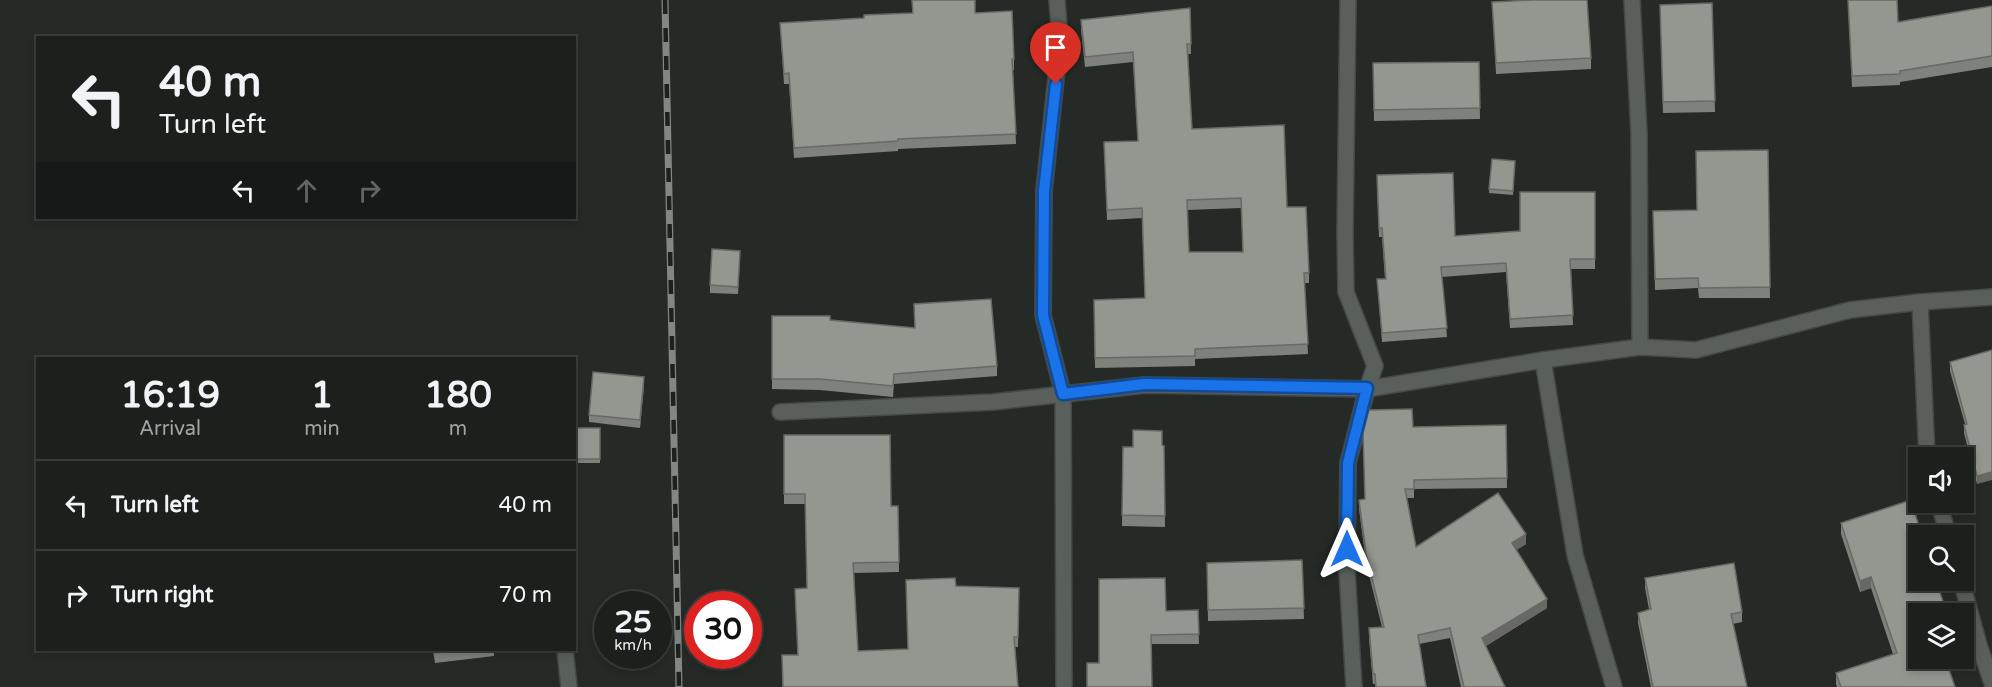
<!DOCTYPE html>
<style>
:root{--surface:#1c201d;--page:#252826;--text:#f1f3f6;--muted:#a0a3a4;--line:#3a3e3b}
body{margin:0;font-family:"Varela Round",sans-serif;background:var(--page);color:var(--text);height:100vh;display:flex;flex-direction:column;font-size:22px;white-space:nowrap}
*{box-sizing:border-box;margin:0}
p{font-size:20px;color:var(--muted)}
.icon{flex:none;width:33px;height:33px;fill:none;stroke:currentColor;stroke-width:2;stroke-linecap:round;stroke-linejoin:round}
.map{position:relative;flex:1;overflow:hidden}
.side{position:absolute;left:36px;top:357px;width:540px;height:294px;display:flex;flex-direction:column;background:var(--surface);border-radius:0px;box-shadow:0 3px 9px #0003,0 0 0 2px var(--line)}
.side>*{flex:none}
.top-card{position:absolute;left:36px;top:36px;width:540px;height:183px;border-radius:0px;box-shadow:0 3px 9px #0003,0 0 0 2px var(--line);background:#1c201d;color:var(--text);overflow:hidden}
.tools{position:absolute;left:1908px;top:447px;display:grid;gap:12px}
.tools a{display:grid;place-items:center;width:66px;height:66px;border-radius:0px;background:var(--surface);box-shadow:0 3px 9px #0003,0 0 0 2px var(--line);font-size:30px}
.speed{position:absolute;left:594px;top:591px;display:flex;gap:12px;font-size:30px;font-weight:700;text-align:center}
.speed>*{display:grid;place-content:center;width:78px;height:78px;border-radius:50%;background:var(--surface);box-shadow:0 3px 9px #0003,0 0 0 2px var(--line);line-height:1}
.speed small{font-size:15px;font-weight:400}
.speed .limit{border:9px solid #d22;background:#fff;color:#111}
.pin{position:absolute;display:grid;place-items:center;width:51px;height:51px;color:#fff;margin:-62px -26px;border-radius:50% 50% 50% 0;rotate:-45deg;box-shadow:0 0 6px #0007}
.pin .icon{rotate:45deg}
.me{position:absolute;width:66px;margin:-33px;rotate:0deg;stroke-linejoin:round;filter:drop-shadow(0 0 4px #0008)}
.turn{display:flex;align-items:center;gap:21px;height:126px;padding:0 24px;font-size:27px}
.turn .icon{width:78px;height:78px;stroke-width:2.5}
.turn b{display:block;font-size:42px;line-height:51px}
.lanes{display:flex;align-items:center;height:57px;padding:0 24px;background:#0003;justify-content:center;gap:30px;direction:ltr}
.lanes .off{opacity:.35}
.eta{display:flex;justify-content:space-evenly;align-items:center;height:102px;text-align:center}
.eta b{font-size:36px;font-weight:700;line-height:42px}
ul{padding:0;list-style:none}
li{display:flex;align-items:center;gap:18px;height:90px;padding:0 24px;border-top:2px solid var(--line)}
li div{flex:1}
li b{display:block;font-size:22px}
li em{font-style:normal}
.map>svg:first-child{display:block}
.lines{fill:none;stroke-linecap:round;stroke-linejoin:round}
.street-casing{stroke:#444846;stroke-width:18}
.street{stroke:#595f5b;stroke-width:15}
.rail-casing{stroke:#838784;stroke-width:7}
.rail{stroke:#1c211d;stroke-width:4.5;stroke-dasharray:14;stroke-linecap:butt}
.wall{fill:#7f817c;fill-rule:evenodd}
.shaded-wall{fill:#686965}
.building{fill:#949690;stroke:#686965;stroke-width:1.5;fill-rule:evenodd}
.route-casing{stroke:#114b97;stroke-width:15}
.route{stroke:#1a73e8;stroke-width:10}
</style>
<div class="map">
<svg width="1992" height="687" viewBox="0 0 1992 687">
<rect width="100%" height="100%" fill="#252a27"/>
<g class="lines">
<!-- street casing -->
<g class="street-casing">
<g id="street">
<polyline points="1057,0 1060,41 1044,191 1043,315 1063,394 1064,687"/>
<polyline points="1348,0 1345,234 1346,292 1375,366 1367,389 1348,463 1347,571 1354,687"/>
<polyline points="1632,0 1639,133 1640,347"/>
<polyline points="1920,302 1927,458"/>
<polyline points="1543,360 1575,555 1614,687"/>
<polyline points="780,412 993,402 1145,385 1367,389 1543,360 1640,347 1696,350 1850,310 1920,302 1992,297"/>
<polyline points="1939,502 1948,536"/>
<polyline points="1961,580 1979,645 1992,683"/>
<polyline points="565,650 569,687"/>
</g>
</g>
<!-- street -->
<use href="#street" class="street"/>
<!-- rail casing -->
<g class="rail-casing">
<polyline id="rail" points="665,0 679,687"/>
</g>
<!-- rail -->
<use href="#rail" class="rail"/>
</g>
<!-- wall -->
<g class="wall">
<polygon points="912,0 975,0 975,13 1014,59 1014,70 1013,70 1016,144 898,149 898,151 794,158 789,84 784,84 780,23 864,18 912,13"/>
<polygon points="1848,0 1897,0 1898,22 1992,6 1992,67 1900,82 1900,85 1852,87"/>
<polygon points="1492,2 1591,58 1591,69 1496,74"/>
<polygon points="1712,3 1715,112 1663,113 1660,5"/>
<path d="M1190,8L1191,54H1188L1192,129L1287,207L1309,273V283H1304L1308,354L1195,359V366L1095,368L1094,300L1145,298L1142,218L1107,220L1104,142L1138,141L1133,62L1085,67L1081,30V20ZM1241,208L1243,252H1189L1187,210Z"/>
<polygon points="1479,62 1480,119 1374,121 1373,63"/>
<polygon points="1768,150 1770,298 1699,298 1698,288 1655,290 1653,211 1697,210"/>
<polygon points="1492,159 1515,161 1513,195 1489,193"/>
<polygon points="1377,184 1455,236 1520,231 1595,192 1595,269 1571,269 1573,325 1510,328 1506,272 1442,277 1447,337 1382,342 1377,279 1385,279 1382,237 1379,237"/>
<polygon points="740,259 738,294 710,293 710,285"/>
<polygon points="914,304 997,366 997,376 894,384 893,397 820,390 772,389 772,316 915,328"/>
<polygon points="1992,350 1977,484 1964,433 1964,425 1965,424 1950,371 1950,362"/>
<polygon points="644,385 640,428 589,422 589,415"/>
<polygon points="1506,425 1507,488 1414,489 1414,498 1407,498 1416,547 1526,544 1516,550 1547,608 1486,646 1505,687 1461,687 1450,638 1419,644 1426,687 1375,687 1375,684 1373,684 1369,638 1369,628 1382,627 1366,563 1359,509 1359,500 1365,499 1413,427"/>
<rect x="574" y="428" width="26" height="35"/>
<polygon points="784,435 891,506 898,506 899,572 854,573 858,651 908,649 956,586 1019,588 1018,647 1015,647 1018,687 783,687 782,655 798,655 795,589 807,588 805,504 784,504"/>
<polygon points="1164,446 1165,527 1122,526 1123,447"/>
<polygon points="1841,523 1918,614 1955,687 1837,687 1836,684 1836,673 1893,654 1871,588 1860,592 1841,534"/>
<polygon points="1302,560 1304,619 1208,621 1207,563"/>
<polygon points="1645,578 1742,612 1742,622 1733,624 1747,687 1651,687 1638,623 1638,613 1649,609 1645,588"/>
<polygon points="1198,610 1199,644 1152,644 1099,663 1166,611"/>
<polygon points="433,650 494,650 494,656 435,663"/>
</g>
<!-- shaded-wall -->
<g class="shaded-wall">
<polygon points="644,377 644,385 640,428 640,420"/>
<polygon points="1992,472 1992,480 1977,484 1977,476"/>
<polygon points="1526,534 1526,544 1512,553 1512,543"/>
<polygon points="1871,577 1871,588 1860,592 1860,581"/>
<polygon points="1547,599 1547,608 1482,648 1482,638"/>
</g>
<!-- building -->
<g class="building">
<polygon points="912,0 975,0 975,13 1012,11 1014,59 1012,59 1016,134 898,139 898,141 794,148 789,73 784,74 780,23 864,18 864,15 913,13"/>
<polygon points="1533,0 1587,0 1591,58 1496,63 1492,2"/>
<polygon points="1848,0 1897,0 1898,22 1992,6 1992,56 1900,71 1900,74 1852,76"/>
<polygon points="1712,3 1715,101 1663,102 1660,5"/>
<path d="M1190,8L1191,44H1187L1192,129L1284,125L1287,207H1306L1309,273H1304L1308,344L1195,349V356L1095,358L1094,300L1145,298L1142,208L1107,210L1104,142L1138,141L1133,52L1085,57L1081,20ZM1241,198L1243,252H1189L1187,200Z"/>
<polygon points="1479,62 1480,108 1374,110 1373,63"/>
<polygon points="1768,150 1770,287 1699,288 1698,278 1655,279 1653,211 1697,210 1696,151"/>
<polygon points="1492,159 1515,161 1513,191 1489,189"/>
<polygon points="1453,173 1455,236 1520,231 1520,192 1595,192 1595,259 1570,259 1573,315 1510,319 1506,263 1441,267 1447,328 1382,333 1377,279 1386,279 1382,228 1379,228 1377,175"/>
<polygon points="712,249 740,251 738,287 710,285"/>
<polygon points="991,299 997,366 894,374 893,386 820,379 772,379 772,316 830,316 830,320 915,328 914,304"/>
<polygon points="1992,350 1992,472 1977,476 1964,425 1967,424 1950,362"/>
<polygon points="593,372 644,377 640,420 589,415"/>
<polygon points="1412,409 1413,427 1506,425 1507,478 1414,480 1414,489 1405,489 1416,547 1498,493 1526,534 1512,543 1547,599 1482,638 1505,687 1464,687 1450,628 1418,635 1426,687 1376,687 1375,674 1373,674 1369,628 1384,627 1366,554 1359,500 1365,499 1363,433 1369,410"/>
<rect x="574" y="428" width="26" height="31"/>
<polygon points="1133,430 1162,431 1162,445 1164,446 1165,516 1122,515 1123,447 1133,447"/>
<polygon points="784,435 890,435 891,506 898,506 899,562 853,563 858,651 908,649 906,580 955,578 956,586 1019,588 1018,637 1014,637 1018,687 783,687 782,655 798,655 795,589 807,588 805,494 784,494"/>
<polygon points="1911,500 1922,536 1918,536 1918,580 1936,580 1947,614 1918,614 1918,658 1945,658 1955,687 1841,687 1836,673 1897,653 1871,577 1860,581 1841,523"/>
<polygon points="1302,560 1304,608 1208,610 1207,563"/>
<polygon points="1734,563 1742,612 1731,614 1747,687 1653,687 1638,613 1651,609 1645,578"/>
<polygon points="1165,578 1166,611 1198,610 1199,634 1151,635 1152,687 1087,687 1087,663 1099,663 1099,579"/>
<polygon points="435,650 463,650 435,653"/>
</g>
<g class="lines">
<!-- route casing -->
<g class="route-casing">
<polyline id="route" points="1056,84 1044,191 1043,315 1063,394 1145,384 1367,388 1348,463 1347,549"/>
</g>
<!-- route -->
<use href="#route" class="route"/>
</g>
</svg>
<div class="tools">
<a><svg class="icon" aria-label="sound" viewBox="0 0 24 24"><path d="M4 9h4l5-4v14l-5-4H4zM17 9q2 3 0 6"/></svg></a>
<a><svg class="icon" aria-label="search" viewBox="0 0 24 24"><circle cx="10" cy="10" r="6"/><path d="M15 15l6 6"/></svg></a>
<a><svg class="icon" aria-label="layers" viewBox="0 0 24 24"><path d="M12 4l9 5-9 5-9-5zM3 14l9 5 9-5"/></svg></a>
</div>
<div class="speed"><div>25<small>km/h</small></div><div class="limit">30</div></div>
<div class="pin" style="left:1056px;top:84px;background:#d93025"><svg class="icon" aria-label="arrive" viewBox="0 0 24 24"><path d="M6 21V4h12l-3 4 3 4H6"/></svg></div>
<svg class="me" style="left:1347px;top:549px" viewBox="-20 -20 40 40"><path d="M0-17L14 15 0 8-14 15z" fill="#1a73e8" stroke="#fff" stroke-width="4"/></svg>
<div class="top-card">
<div class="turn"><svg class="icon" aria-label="left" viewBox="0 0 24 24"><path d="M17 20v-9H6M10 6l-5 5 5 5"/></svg><div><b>40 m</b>Turn left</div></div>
<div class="lanes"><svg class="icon" aria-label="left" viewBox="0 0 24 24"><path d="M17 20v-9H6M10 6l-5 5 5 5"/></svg><svg class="icon off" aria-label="ahead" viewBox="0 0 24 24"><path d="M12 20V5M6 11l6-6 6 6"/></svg><svg class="icon off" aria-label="right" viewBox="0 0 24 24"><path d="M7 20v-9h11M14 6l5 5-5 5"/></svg></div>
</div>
<section class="side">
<div class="eta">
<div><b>16:19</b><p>Arrival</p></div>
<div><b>1</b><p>min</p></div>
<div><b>180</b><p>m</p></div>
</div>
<ul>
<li><svg class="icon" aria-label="left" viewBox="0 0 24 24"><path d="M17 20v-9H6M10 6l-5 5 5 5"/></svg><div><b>Turn left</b></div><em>40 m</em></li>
<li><svg class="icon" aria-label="right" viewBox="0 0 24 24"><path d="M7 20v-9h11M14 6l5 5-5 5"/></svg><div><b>Turn right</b></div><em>70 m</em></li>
</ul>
</section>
</div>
